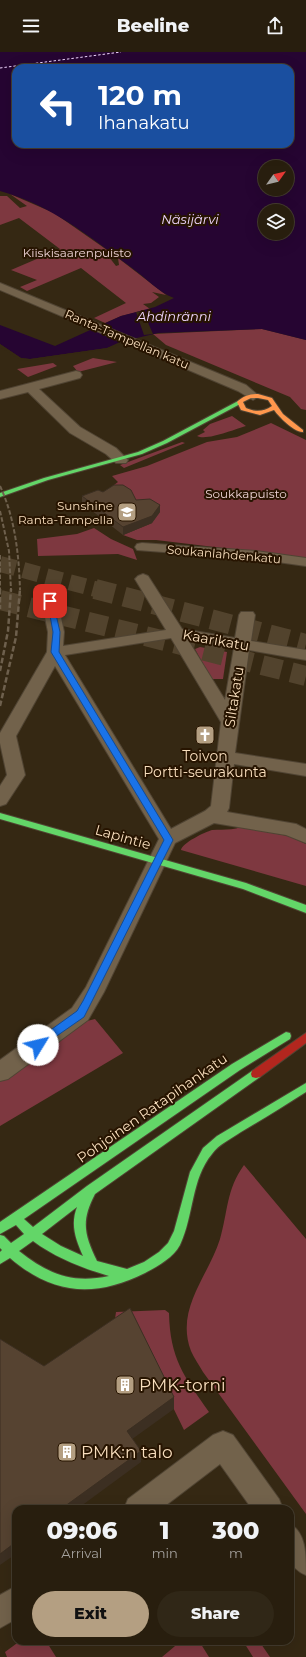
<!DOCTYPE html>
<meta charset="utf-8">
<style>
:root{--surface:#281e0e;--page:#302717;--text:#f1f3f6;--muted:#a5a29e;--line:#443c2e;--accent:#b49f82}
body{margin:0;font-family:Montserrat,sans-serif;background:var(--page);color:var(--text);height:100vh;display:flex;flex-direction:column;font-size:15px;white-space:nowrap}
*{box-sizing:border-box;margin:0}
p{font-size:13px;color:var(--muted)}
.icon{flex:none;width:22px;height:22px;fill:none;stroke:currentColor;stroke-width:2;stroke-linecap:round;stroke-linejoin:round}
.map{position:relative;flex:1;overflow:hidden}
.details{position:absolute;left:12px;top:1453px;width:282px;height:140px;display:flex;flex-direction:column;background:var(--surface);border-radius:12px;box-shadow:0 4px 16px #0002,0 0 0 1px var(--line)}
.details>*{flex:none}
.guide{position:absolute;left:12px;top:12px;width:282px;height:84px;border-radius:12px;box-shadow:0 4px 16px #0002,0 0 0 1px var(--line);background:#1a4fa0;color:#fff;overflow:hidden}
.needle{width:26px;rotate:56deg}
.fabs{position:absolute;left:258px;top:108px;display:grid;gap:8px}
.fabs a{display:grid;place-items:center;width:36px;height:36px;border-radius:50%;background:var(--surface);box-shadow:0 4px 16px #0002,0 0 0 1px var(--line);font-size:20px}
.pin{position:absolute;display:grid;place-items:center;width:34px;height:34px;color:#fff;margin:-17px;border-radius:8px;box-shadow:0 2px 6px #0006}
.me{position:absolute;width:44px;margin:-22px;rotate:54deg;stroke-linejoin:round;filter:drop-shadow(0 0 3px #0008)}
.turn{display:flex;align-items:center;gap:14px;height:84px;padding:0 20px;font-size:18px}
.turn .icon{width:52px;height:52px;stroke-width:2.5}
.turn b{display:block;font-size:28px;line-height:34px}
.eta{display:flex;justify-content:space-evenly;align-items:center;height:68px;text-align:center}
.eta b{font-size:24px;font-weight:800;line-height:28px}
.action{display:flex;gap:8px;margin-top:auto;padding:8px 20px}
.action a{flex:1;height:46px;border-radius:24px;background:var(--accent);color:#111;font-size:16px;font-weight:800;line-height:46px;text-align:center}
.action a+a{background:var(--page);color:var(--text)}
header{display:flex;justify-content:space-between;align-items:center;height:52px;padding:0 20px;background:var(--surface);font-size:18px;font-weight:800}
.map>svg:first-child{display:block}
.green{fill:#7e3840}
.water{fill:#260532;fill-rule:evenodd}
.pier{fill:#352813}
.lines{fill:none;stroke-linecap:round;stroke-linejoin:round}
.ferry{stroke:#f0d6ff;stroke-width:1;stroke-dasharray:2.5 2;stroke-linecap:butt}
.highway-tunnel-far1{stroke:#52432d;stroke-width:16;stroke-dasharray:16 8;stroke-linecap:butt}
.highway-tunnel{stroke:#52432d;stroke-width:20;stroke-dasharray:20 10;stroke-linecap:butt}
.street-casing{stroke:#504433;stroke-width:2}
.fast-casing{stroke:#504433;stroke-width:2}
.slow-casing{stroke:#504433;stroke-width:2}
.jam-casing{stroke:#504433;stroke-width:2}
.street{fill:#72624b;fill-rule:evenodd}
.fast{fill:#63d668;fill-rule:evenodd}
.slow{fill:#ff974d;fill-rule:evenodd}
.jam{fill:#b3261e;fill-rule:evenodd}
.rail-far1{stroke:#6e604d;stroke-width:2;stroke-dasharray:4.5 2;stroke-linecap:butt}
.rail{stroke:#6e604d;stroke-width:2.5;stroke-dasharray:5.5 2.5;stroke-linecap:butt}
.wall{fill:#4a3a2a}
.shaded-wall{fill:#3c2f22}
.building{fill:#564331;stroke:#3c2f22}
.route{fill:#1a73e8;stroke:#114b97}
.labels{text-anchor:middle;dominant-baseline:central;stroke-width:4;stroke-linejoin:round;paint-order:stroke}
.far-park-label{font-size:12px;fill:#edd2d4;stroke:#271400}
.far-street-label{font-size:12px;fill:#f9dfbe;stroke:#271400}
.far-poi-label{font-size:12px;fill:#f9dfbe;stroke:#271400;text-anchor:end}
.far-water-label{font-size:13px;font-style:italic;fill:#f0d6ff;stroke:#271400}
.street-label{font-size:14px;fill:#f9dfbe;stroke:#271400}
.poi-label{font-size:14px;fill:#f9dfbe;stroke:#271400}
.near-poi-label{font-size:17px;fill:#f9dfbe;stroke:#271400;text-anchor:start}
</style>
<header><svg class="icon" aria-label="menu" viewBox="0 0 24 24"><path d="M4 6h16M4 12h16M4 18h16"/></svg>Beeline<svg class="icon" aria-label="share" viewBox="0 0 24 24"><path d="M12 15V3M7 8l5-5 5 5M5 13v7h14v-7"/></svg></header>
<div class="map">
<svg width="306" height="1605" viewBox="0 0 306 1605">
<rect width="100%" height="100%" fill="#352813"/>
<!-- green -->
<g class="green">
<polygon points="10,142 54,161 117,205 93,196 109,205 116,214 119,213 118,206 166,243 152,240 159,245 151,251 143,252 150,257 121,264 105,271 94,266 126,251 81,216 27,239 20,235 37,228 11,218 60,197 19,166 0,173 0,144 7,144 20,156 27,154"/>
<polygon points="262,277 306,288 306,358 301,357 290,345 166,293 153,282"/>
<polygon points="93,306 117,310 78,320 73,314"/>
<polygon points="53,311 57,314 28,325 17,317"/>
<path d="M232,364L246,374C235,377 207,389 197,384L205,380L203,378L210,372Z"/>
<polygon points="271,371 306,388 306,506 156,488 137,488 123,483 152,471 98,445 118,430 112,424 147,414 207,390 237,385"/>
<polygon points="182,390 185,391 124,416 120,413"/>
<polygon points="94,476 111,487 133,497 137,508 118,502 38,504 37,487 77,482"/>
<polygon points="200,595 227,600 223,627 211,627 195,597"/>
<path d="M241,775L288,784L306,792V834L181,798C182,791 205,780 212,778C222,777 231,779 241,775Z"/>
<polygon points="95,967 123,1001 0,1074 0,1029 79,971"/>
<path d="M244,1113L306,1187V1462L203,1320C199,1313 194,1306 191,1299C175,1257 208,1225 220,1187C228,1160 226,1138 244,1113Z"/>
<path d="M165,1258L169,1261C170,1307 184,1324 209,1360L184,1378L131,1269L115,1267L116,1260Z"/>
<polygon points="20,1589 46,1589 56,1605 7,1605 5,1600"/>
<polygon points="181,1589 199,1589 209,1605 162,1605"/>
<polygon points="243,1589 259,1589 270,1605 253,1605"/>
</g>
<!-- water -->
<path class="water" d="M0,0H306V288L262,277L158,281L120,290L107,296L30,307L21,306L0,292V273L55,294L121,264L155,255L174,246C158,240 146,226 132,216C90,185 51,153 0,139ZM16,16H290V92H16ZM265,115H287V137H265ZM265,159H287V181H265Z"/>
<!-- pier -->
<g class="pier">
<polygon points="143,259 153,282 144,283 136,260"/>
<polygon points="120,291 121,292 108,297 25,309 20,308 0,295 0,292 21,306 30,307 107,296"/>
</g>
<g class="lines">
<!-- ferry -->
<polyline class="ferry" points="0,16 121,0"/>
<!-- highway-tunnel-far1 -->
<polyline class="highway-tunnel-far1" points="0,512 99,538"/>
<!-- highway-tunnel -->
<g class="highway-tunnel">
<polyline points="95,537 306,592"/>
<polyline points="0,548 306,624"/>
</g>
<!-- street casing -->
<g class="street-casing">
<g id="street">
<polygon points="0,231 246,333 259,344 253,348 238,339 0,238"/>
<polygon points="76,319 80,320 82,323 80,326 39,337 80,375 116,396 128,408 126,411 116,411 106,402 70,381 28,340 0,347 0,339"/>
<polygon points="142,491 256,499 306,506 306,514 256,507 137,498 135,495 137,492"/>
<path d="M143,522L148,524L182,577L235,586L239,563L241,560H253L255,563L251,589L306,598V608L249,598L235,701L306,712V724L234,712L229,756L227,760L296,772L306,777V791L286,783L214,771L175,791L104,940L88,968L8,1027L0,1029V1008L72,956L86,935L159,787L55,614L16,684L25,723L6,752L0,754V734L7,723L0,691V681L47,600L48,580L40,541L43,538H53L56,541L64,580L63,594L166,578L135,527L138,524ZM171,586L221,670L211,754L205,759L171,777L65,603ZM188,588L234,596L225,648Z"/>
<polygon points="223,1379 233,1383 279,1447 283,1457 252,1457 220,1412 161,1457 124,1457 128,1447 213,1383"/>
<path d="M290,1472C306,1481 306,1502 306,1523C283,1514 290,1493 290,1472Z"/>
<polygon points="16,1534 16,1567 0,1576 0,1543"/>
</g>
</g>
<!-- fast casing -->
<g class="fast-casing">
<g id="fast">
<polygon points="240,348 242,349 242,351 167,391 142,402 48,428 0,445 0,441 44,426 138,400 163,389"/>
<polygon points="0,761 246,831 306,853 306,861 243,837 0,767"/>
<path d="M286,980L290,981L291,984L290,987L240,1018L24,1167L33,1175L87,1134L252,1019L256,1018L260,1019L261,1022L260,1025L95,1142C81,1169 84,1182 97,1209L127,1217L144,1210L159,1200L168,1191L174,1179L190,1120L203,1096L217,1084L306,1031V1040C284,1054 263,1067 241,1080C231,1087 219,1092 212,1102C191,1127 194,1164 180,1193C173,1206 158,1214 145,1221C95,1246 53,1243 10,1206L0,1212V1200L2,1198L0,1196V1183L4,1184L11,1191L24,1182L16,1173L0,1182V1170L232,1012ZM77,1155C70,1173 76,1188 83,1204L61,1194L42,1182ZM33,1189C56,1206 82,1216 109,1224C72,1232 48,1222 19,1199Z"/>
</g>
</g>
<!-- slow casing -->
<g class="slow-casing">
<path id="slow" d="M258,342L272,346L283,362L303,378V380C295,381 279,365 274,358L260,363L241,358L237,350C243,344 250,342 258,342ZM251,346H258L268,348L272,354C263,360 255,360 246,356L243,350Z"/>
</g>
<!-- jam casing -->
<g class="jam-casing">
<polygon id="jam" points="306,981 306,991 260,1025 256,1026 252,1025 251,1022 252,1019"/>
</g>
<!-- street -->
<use href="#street" class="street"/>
<!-- fast -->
<use href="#fast" class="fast"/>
<!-- slow -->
<use href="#slow" class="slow"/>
<!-- jam -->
<use href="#jam" class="jam"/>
<!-- rail-far1 -->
<g class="rail-far1">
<path d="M0,434C15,466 19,503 20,538"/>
<polyline points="0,459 9,499 11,538"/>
<polyline points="0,503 0,538"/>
</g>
<!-- rail -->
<g class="rail">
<polyline points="0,537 0,557"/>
<polyline points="0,619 8,579 11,537"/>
<polyline points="0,654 16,585 20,537"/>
</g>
</g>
<!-- wall -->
<polygon class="wall" points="103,440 136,448 160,460 152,471 123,483 82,451 82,444"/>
<!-- shaded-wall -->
<g class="shaded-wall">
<polygon points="160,453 160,460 152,471 123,483 123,475"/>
<polygon points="174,1345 174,1357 128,1390 127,1379"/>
<polygon points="141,1399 141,1410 77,1457 61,1457"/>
<polygon points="16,1490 16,1502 0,1513 0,1502"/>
</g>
<!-- building -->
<g class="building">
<polygon points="114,433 123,433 131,438 136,448 150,447 160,453 152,464 123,475 82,444 98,438 103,440"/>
<polygon points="130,1256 174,1345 127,1379 141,1399 61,1457 16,1457 16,1490 0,1502 0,1287 44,1314"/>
</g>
<!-- route -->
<polygon class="route" points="47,547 53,549 60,580 59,600 173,788 84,965 38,997 34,996 32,993 34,990 77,959 83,949 164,788 51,600 53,580"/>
<!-- icons -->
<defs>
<g id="school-square" transform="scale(1)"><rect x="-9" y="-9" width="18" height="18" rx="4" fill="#b49f82" stroke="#271400"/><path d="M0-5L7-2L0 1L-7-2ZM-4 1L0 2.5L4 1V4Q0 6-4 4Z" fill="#fff"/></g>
<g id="church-square" transform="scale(1)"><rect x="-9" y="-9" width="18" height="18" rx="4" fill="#b49f82" stroke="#271400"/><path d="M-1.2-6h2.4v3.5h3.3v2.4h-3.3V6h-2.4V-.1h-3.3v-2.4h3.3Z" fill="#fff"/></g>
<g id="building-square" transform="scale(1)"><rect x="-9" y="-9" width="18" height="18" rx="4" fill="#b49f82" stroke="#271400"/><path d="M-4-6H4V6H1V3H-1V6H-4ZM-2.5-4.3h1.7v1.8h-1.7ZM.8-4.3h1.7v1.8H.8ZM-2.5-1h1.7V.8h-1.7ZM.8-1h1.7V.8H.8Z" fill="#fff"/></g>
</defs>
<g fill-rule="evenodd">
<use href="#school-square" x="127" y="460"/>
<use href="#church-square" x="205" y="683"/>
<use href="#building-square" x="125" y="1333"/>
<use href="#building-square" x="67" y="1400"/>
</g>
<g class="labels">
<!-- far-park labels -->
<g class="far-park-label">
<text x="77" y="200">Kiiskisaarenpuisto</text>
<text x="246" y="441">Soukkapuisto</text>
</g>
<!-- far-street labels -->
<g class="far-street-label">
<text transform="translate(127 287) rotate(23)">Ranta-Tampellan katu</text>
<text transform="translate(224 502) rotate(5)">Soukanlahdenkatu</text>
</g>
<!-- far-poi labels -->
<g class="far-poi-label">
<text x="113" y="453">Sunshine<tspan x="113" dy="14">Ranta-Tampella</tspan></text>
</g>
<!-- far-water labels -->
<g class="far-water-label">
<text x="190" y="167">Näsijärvi</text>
<text x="174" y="264">Ahdinränni</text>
</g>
<!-- street labels -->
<g class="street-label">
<text transform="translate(216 588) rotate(10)">Kaarikatu</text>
<text transform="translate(234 645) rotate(-81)">Siltakatu</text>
<text transform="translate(123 785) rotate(16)">Lapintie</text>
<text transform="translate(152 1056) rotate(-35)">Pohjoinen Ratapihankatu</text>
</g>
<!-- poi labels -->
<g class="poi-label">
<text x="205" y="704">Toivon<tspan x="205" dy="16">Portti-seurakunta</tspan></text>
</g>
<!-- near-poi labels -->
<g class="near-poi-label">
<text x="139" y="1333">PMK-torni</text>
<text x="81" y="1400">PMK:n talo</text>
</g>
</g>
</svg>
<div class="fabs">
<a><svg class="needle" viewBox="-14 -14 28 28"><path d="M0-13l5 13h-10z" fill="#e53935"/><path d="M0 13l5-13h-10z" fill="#a5a29e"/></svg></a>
<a><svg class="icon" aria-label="layers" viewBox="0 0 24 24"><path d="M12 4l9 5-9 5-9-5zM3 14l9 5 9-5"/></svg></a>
</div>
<div class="pin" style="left:50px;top:549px;background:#d93025"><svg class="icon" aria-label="arrive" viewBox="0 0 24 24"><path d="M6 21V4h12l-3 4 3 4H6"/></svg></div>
<svg class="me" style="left:38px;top:993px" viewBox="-20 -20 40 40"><circle r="19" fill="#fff"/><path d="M0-13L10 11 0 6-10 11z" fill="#1a73e8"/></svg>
<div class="guide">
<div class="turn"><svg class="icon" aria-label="left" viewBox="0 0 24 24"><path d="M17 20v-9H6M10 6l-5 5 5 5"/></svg><div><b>120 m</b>Ihanakatu</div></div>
</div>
<section class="details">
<div class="eta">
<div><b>09:06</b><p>Arrival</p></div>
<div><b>1</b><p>min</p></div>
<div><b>300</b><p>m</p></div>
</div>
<div class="action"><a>Exit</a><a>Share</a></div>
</section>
</div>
